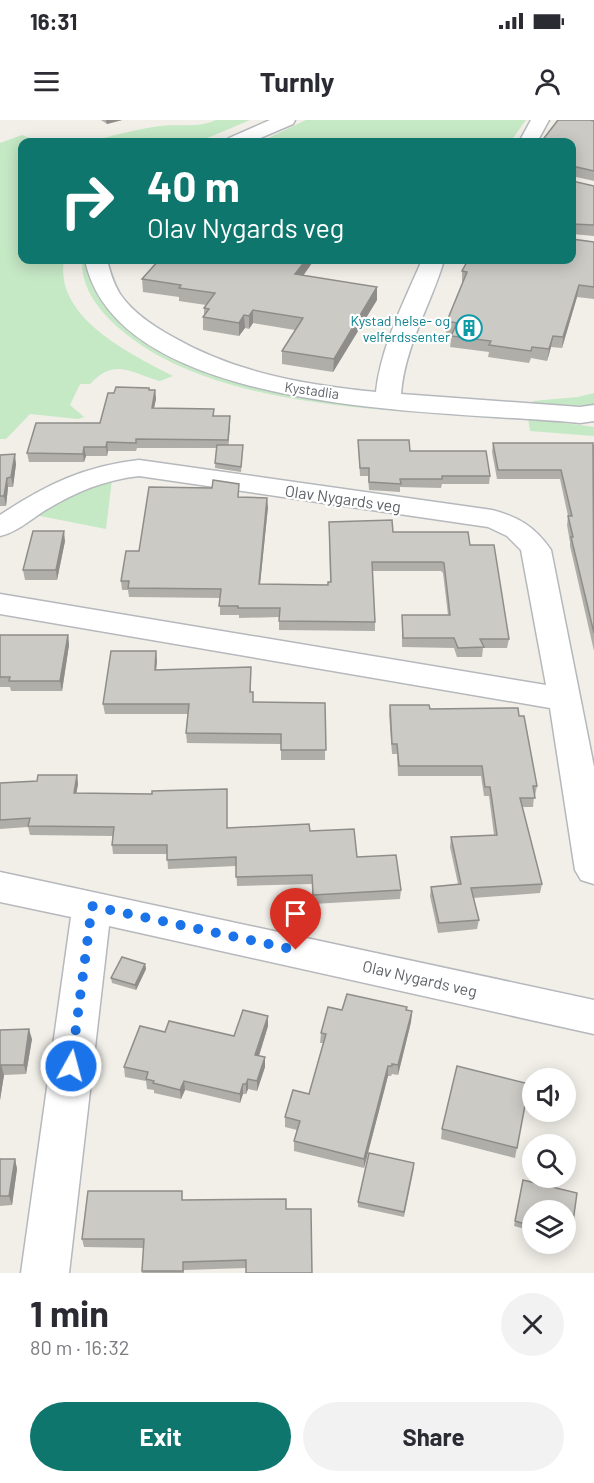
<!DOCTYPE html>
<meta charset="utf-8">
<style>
:root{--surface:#fff;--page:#f2f2f3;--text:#2b2b33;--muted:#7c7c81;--accent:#0f766e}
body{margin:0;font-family:Barlow,sans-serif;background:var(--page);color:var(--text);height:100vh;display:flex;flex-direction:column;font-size:22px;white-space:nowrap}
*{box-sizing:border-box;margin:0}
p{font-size:20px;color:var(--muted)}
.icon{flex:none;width:33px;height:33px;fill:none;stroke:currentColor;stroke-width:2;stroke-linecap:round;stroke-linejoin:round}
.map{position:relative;height:1153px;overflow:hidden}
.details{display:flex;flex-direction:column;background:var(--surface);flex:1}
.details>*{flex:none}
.top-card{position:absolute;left:18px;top:18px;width:558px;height:126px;border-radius:12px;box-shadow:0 3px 15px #0003;background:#0f766e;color:#fff;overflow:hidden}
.buttons{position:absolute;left:522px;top:948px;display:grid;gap:12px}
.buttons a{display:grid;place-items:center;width:54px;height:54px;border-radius:50%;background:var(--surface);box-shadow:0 3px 15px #0003;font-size:30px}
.pin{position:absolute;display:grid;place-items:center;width:51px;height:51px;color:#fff;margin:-62px -26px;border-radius:50% 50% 50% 0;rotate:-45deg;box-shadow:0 0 6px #0007}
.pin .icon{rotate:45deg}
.me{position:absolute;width:66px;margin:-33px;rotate:7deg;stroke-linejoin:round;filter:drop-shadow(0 0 4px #0008)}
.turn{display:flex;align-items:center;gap:21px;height:126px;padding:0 30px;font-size:27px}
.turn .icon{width:78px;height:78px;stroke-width:2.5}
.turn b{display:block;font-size:42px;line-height:51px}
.round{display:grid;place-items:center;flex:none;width:63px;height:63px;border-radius:32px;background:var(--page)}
.headline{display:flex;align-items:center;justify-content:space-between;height:102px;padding:0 30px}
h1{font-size:36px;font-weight:700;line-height:45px}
.button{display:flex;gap:12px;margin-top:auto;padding:12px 30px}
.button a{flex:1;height:69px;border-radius:36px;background:var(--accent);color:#fff;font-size:24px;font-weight:700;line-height:69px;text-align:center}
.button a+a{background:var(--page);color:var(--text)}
.status{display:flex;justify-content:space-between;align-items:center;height:42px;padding:0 30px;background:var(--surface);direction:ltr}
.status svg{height:16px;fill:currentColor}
header{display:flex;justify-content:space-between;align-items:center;height:78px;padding:0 30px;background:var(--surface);font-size:27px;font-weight:700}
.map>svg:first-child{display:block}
.green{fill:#c5e8c5}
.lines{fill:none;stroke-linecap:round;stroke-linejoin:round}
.minor-casing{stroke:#b5b8bc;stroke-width:3}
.minor{fill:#fff;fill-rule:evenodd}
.wall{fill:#afaea9}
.shaded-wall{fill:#8f8d8a}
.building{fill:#cccac5;stroke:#8f8d8a;stroke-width:1.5}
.route{stroke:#1a73e8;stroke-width:10;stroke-dasharray:0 18}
.labels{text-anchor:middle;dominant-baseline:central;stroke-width:4.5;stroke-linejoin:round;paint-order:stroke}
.far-culture-label{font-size:14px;fill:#0d838f;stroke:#fff;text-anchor:end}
.far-street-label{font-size:14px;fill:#5f6368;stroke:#fff}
.street-label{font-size:16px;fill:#5f6368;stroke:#fff}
</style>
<div class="status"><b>16:31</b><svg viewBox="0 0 49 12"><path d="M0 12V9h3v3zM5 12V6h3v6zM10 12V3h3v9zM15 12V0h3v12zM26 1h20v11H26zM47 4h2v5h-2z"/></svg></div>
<header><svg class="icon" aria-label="menu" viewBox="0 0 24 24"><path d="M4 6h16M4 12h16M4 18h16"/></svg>Turnly<svg class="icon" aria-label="person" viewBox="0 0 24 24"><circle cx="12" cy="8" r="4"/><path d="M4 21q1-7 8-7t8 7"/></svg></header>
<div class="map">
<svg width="594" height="1153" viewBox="0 0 594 1153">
<rect width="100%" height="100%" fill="#f1efe8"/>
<!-- green -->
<g class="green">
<path d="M216,0H250L198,22H88C112,16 136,9 161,6C179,4 200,8 216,0Z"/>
<polygon points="306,0 526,0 510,22 260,22"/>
<path d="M22,15L41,22H22V140H64C54,198 131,234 173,256L160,261C131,253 115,237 90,264H80L70,285L84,297L78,299L30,294L6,319H0V23Z"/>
<path d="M82,140H88C87,162 98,180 113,196C175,265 298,276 385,284C428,288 472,292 516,296V298C396,290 215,291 120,209C99,191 81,168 82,140Z"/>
<polygon points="594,273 594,286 533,283 533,281 578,277"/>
<polygon points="528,298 594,307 594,316 530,311"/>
<polygon points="112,359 106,409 35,395 72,372"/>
</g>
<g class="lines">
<!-- minor casing -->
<g class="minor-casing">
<g id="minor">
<polygon points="270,0 295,0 293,4 251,22 226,22 229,18"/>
<polygon points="531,0 549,0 537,22 519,22"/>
<path d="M85,140H107C110,151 113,163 120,174C133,193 153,206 173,217C236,253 305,265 376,272C381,226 404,182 422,140H444C431,185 405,225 401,274L580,287L594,285V301L580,303C455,290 118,299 85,140Z"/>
<path d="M139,340L492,390C519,397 535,407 551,430L594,647V764L581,760L575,750L550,588L0,494V474L546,565L521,430L507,416L488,407L139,356C104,360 75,372 44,391C30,400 17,412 0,416V395C46,365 84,346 139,340Z"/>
<polygon points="0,752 594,880 594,914 109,806 69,1153 21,1153 71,797 0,782"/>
</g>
</g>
<!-- minor -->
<use href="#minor" class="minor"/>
</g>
<!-- wall -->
<g class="wall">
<polygon points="101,0 122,0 107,4"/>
<polygon points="594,1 594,61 572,56 572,61 594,66 594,116 572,114 572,119 594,122 594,179 577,177 562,228 551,227 547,241 531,238 529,243 488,237 489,232 450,227 452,214 446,213 447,201 463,163 462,163 462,151 572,22"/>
<polygon points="156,140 211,140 210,140 222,141 224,140 314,140 303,156 377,167 377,180 333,252 282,244 282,231 295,210 253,203 249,209 245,208 239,216 203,210 203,197 204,195 204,188 206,185 179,181 179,177 143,172 142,159 157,142 157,140"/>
<polygon points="150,270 155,270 156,279 154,288 214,296 230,296 228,325 243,325 241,352 215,348 216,328 137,328 136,331 108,331 107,336 86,336 84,342 29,342 27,333 100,303 114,273"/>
<polygon points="358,320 410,331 490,356 489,364 442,364 441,368 400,367 400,372 369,370 368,356 360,356"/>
<polygon points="493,323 594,325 594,531 570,426 570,422 567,405 568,396 560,359 497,359 492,332"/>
<polygon points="0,335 16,344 13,367 8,367 6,386 0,386"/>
<polygon points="239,377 268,387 260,464 328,465 330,462 329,402 470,425 509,519 507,528 483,528 482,537 457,537 454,528 402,527 402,495 448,495 443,453 441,451 372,451 375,502 375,511 279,510 279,497 239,498 239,495 220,495 220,478 129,477 128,470 122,470 121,461 139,431"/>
<polygon points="65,421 57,460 25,460 23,450"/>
<polygon points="0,515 68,515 69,525 62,571 11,571 10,567 0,567"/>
<polygon points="157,541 156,550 251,557 251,572 253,572 253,582 325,583 325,640 281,640 281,624 187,623 186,613 188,594 105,594 103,584"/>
<polygon points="390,585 430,589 519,596 537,666 535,676 534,676 533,687 522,687 542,764 540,773 473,778 479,800 477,809 438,813 430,776 431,767 458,764 450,727 451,717 494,715 489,676 484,676 481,656 398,656 397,634 392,634 389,594"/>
<polygon points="77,655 78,664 76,673 228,708 310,711 357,737 401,770 400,779 313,784 312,764 237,766 236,746 168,749 167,734 113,734 112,725 113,716 30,715 28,707 0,709 0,663 37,661"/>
<polygon points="145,844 146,849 136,870 112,863 111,858"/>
<polygon points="407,890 412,891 411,902 398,955 392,954 391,956 388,956 364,1048 294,1031 294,1021 297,1010 285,1007 285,997 309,974 323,923 320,923 321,913"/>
<polygon points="268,896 268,906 259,936 265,947 257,971 248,969 246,974 243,974 240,983 185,970 181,979 154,973 154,970 147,969 146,961 125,957 124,947 165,912 234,916"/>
<polygon points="0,910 32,919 26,954 4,955 0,980"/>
<polygon points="529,964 515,1038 441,1019 442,1009"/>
<polygon points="0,1039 15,1039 17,1049 12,1085 0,1086"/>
<polygon points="414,1048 404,1097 358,1087 358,1082"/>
<polygon points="523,1060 577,1073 569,1121 566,1120 566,1090 532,1090 532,1111 514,1106"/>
<polygon points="286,1079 246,1148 184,1150 184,1153 142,1153 144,1128 84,1127 82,1119 183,1080"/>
</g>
<!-- shaded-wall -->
<g class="shaded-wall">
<polygon points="106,0 122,0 107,4"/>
<polygon points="306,140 314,140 295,167 295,154"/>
<polygon points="579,165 577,177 562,228 563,217"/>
<polygon points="377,167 377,180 333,252 334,239"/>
<polygon points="253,190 253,203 249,209 249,196"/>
<polygon points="244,195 245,208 239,216 239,203"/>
<polygon points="553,216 551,227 547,241 549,229"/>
<polygon points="155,270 156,279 152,297 152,288"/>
<polygon points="230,296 230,305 228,328 228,320"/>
<polygon points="107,322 108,331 107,336 106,327"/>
<polygon points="84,327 86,336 84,342 83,334"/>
<polygon points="15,334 16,344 13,367 11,357"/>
<polygon points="7,358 8,367 6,386 4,376"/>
<polygon points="267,378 268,387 259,474 259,464"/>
<polygon points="64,411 65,421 57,460 56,450"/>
<polygon points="68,515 69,525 62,571 60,561"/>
<polygon points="156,531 157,541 155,560 155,550"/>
<polygon points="77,655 78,664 75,682 74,673"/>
<polygon points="145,844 146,849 136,870 135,865"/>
<polygon points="412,891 411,902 398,955 398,945"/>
<polygon points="268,896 268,906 256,945 255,935"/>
<polygon points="29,909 32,919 26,954 24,945"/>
<polygon points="265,937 265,947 257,971 257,961"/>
<polygon points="1,945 4,955 0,980 0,953"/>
<polygon points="388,946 388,956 364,1048 364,1039"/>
<polygon points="248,959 248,969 246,974 246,964"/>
<polygon points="184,961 185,970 181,979 180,970"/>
<polygon points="243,964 243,974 240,983 240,974"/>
<polygon points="15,1039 17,1049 12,1085 9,1076"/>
</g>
<!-- building -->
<g class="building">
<polygon points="558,0 590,0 594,1 594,51 572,46 572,61 594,66 594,105 572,104 572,119 594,122 594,167 579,165 563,217 553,216 549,229 532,227 531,231 489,225 491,221 451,216 457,203 447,201 467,152 462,151 468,140 572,140 572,22 541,22"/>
<polygon points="159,140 210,140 222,141 224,140 306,140 295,154 377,167 334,239 282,231 303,198 253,190 249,196 244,195 239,203 203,197 209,189 204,188 215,173 179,168 181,165 142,159"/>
<polygon points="116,267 149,268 149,270 155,270 152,288 214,289 213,296 230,296 228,320 136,319 136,323 107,322 106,327 84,327 83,334 27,333 36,303 100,303 108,273 114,273"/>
<polygon points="358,320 409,320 410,331 486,331 490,356 442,356 442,359 400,359 401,364 369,362 369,348 360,348"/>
<polygon points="493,323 593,323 594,513 571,417 573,417 568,396 572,396 561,350 498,350"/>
<polygon points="217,325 243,325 241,347 215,343"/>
<polygon points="15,334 11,357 7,358 4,376 0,376 0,335"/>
<polygon points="213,360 239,364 238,377 267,378 259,464 328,465 328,462 331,462 329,402 392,400 393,412 468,412 470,425 494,425 509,519 480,519 484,527 458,528 454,518 403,518 402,495 450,495 444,443 442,442 372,442 375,502 279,501 280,488 238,488 238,486 219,486 221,469 128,468 129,461 121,461 126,431 139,431 149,367 212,368"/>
<polygon points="33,411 64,411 56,450 23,450"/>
<polygon points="0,515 68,515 60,561 9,561 10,557 0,557"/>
<polygon points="111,531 156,531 155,550 251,547 250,572 253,572 253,582 325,583 326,630 281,630 281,614 186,613 189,584 103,584"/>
<polygon points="390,585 429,585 430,589 518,588 519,596 524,596 537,666 533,666 535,678 520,678 542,764 471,768 479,800 439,803 431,767 461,764 451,717 497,715 490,667 485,667 482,646 399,646 397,624 392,624"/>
<polygon points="38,655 77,655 74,673 152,674 152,671 227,669 227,708 309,704 310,711 354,709 357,737 396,735 401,770 313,775 312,755 236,757 236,737 167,740 167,725 112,725 114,707 28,706 30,698 0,700 0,663 37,661"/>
<polygon points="122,837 145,844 135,865 111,858"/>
<polygon points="347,874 407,887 406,890 412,891 398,945 392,944 392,946 388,946 364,1039 294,1021 300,1001 285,997 293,970 309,974 326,914 321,913 328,887 342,890"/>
<polygon points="243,890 268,896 255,935 265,937 257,961 248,959 246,964 243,964 240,974 184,961 180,970 153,963 154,961 146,959 148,952 124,947 140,906 165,912 169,901 234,916"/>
<polygon points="29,909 24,945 1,945 0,953 0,910"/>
<polygon points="457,946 529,964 517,1028 442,1009"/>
<polygon points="369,1033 414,1043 404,1092 358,1082"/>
<polygon points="0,1039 15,1039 9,1076 0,1076"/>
<polygon points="523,1060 577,1073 571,1116 566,1115 566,1090 532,1090 532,1106 515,1101"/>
<polygon points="88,1071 182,1071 182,1080 286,1079 286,1089 311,1089 312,1153 246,1153 246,1140 183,1142 183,1151 142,1151 144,1119 82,1119"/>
</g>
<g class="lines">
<!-- route -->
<polyline class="route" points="71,946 92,786 296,830"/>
</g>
<!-- icons -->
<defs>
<g id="building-ring" transform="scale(1.35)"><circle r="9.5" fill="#fff" stroke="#0f9aa8" stroke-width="1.5"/><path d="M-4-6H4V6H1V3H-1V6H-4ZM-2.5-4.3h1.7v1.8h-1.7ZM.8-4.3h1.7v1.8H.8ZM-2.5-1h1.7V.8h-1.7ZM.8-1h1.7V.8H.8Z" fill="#0f9aa8"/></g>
</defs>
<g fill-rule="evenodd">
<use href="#building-ring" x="469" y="208"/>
</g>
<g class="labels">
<!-- far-culture labels -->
<g class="far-culture-label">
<text x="450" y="200">Kystad helse- og<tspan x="450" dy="16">velferdssenter</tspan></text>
</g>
<!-- far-street labels -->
<g class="far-street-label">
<text transform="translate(312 270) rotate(8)">Kystadlia</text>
</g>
<!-- street labels -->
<g class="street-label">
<text transform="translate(343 378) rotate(8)">Olav Nygards veg</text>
<text transform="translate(420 858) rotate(13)">Olav Nygards veg</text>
</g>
</g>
</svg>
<div class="buttons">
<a><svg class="icon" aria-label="sound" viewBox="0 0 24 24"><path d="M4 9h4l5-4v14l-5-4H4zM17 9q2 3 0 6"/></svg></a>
<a><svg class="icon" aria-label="search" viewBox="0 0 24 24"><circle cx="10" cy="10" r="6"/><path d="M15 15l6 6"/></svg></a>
<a><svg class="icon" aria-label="layers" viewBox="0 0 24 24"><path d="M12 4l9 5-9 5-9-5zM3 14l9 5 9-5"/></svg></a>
</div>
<div class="pin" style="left:296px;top:830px;background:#d93025"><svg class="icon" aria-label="arrive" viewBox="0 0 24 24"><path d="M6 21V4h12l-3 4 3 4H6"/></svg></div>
<svg class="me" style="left:71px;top:946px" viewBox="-20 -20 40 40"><circle r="17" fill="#1a73e8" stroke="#fff" stroke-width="3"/><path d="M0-11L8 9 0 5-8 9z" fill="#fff"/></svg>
<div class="top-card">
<div class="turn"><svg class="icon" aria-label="right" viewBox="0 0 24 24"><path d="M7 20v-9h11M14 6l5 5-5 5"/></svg><div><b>40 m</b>Olav Nygards veg</div></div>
</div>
</div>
<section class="details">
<div class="headline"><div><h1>1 min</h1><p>80 m · 16:32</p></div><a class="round"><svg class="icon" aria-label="close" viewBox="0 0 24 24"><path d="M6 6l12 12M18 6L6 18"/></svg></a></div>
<div class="button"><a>Exit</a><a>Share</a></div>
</section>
